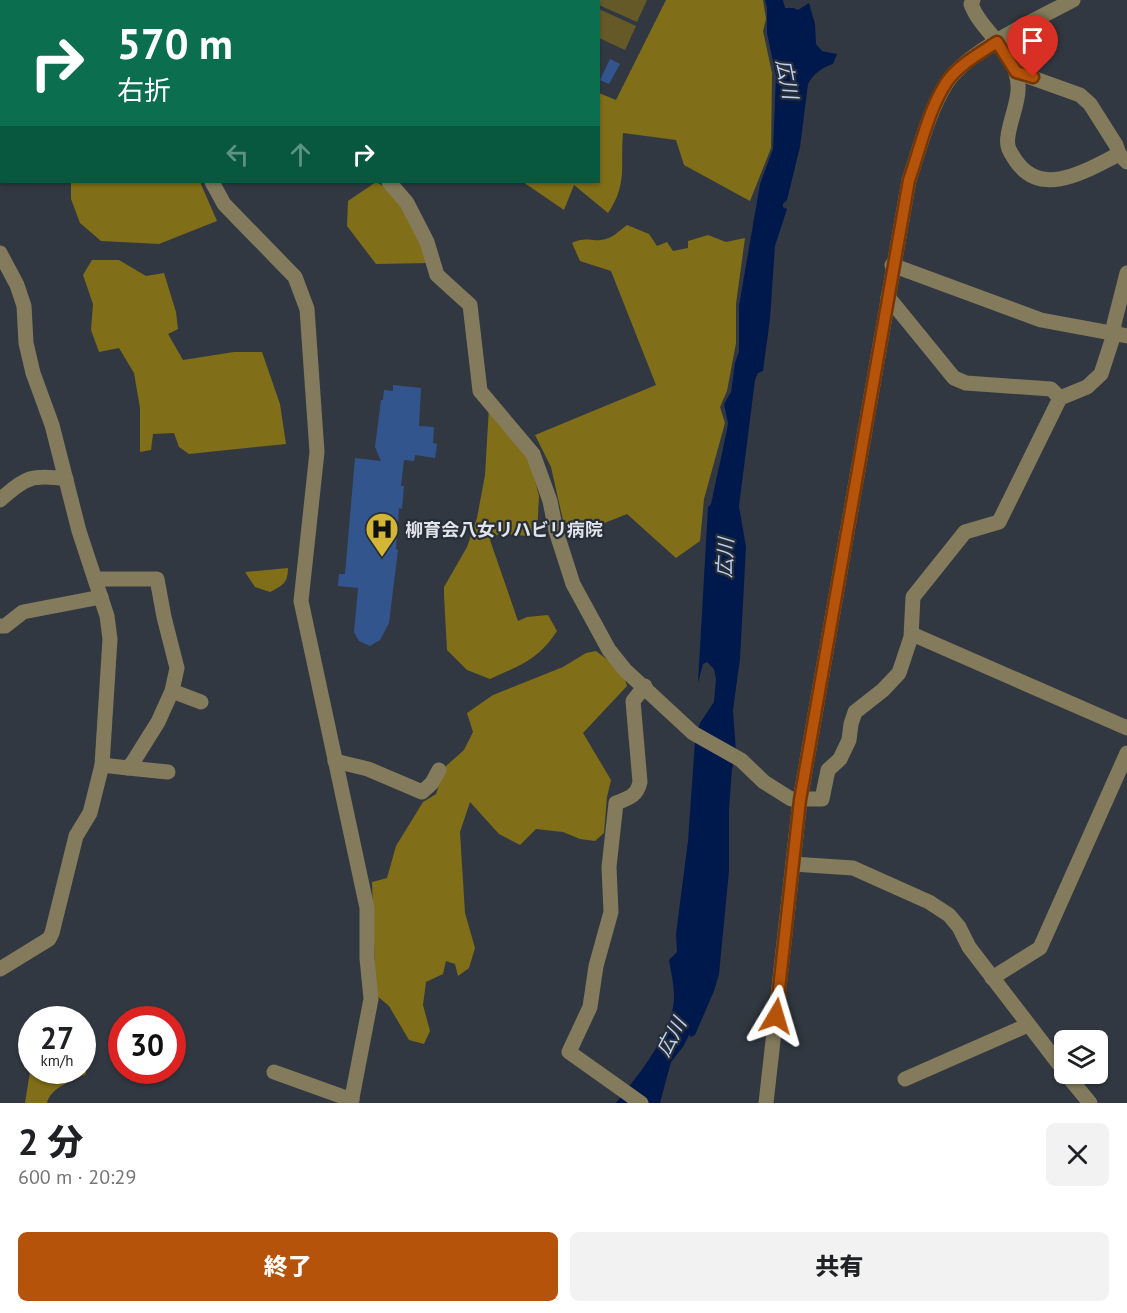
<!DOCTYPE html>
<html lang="ja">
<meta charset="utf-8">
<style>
:root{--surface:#fff;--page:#f2f2f2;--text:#202124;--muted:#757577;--accent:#b45309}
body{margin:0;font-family:"PT Sans","Noto Sans JP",sans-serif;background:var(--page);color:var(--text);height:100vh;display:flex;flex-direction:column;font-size:22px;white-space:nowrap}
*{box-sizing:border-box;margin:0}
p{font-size:20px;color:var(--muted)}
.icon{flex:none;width:33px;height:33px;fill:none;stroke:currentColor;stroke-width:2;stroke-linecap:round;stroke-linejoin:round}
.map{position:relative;height:1103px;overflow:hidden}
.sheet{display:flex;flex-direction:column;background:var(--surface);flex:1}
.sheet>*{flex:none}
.banner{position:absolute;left:0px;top:0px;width:600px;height:183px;box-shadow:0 2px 4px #0004;background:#0b6e4f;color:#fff;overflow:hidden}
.controls{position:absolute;left:1054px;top:1030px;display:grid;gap:12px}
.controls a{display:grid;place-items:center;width:54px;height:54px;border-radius:9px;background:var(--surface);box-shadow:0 2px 4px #0004;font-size:30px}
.speed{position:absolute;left:18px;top:1006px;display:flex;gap:12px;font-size:30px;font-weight:700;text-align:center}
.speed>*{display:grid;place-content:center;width:78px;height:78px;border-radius:50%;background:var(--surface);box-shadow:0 2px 4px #0004;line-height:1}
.speed small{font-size:15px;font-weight:400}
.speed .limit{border:9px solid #d22;background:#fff;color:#111}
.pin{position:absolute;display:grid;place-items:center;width:51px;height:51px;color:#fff;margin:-62px -26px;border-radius:50% 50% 50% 0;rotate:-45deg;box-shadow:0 0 6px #0007}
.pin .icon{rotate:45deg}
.me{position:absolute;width:66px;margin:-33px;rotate:7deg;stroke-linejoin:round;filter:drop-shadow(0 0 4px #0008)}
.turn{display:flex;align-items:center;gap:21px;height:126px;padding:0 18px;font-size:27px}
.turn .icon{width:78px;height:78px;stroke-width:2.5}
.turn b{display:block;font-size:42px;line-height:51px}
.lanes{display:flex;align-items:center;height:57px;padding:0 18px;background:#0003;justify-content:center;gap:30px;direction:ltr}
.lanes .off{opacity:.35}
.round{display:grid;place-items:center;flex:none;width:63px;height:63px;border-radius:9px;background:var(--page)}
.summary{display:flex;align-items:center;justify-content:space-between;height:102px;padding:0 18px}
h1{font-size:36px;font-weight:800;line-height:45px}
.cta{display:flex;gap:12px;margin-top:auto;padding:12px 18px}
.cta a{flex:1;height:69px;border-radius:9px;background:var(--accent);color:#fff;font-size:24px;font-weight:800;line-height:69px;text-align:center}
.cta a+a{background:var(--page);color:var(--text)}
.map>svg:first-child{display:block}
.green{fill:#655928}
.forest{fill:#806e18}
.water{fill:#00194d}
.building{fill:#33558e}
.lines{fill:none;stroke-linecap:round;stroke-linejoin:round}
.minor{stroke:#837b5c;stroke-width:15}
.route-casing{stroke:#753606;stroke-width:15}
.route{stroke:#b45309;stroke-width:10}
.labels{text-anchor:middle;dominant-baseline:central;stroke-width:4.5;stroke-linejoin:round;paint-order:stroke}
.poi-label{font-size:18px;font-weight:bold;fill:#e1e4ea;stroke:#282e37;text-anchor:start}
.water-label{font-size:20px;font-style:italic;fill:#bcd1f3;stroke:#282e37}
</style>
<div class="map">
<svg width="1127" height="1103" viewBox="0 0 1127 1103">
<rect width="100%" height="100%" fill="#323841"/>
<!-- green -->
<g class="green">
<polygon points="586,0 647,0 637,22 599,5 598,2"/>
<polygon points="599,9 636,26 625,50 599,38"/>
</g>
<!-- forest -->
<g class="forest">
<path d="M666,0H763L766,19L763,31L772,73L771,148L750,201L684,165L676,140L623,133C620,165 628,184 608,213L574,185L564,210L523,182H598L599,93L616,100Z"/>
<polygon points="71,182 200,182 217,221 159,244 101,241 80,223 71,199"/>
<path d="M376,182C405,197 416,235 429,263L376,264L347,226L348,201Z"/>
<path d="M627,225L649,234L657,246L667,242L673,251L688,248V241L708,235L726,242L745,238L736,304V343L727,391L720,407L725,423L704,499L700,541L676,558L627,514L567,538L551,467L535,435L656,385L611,271L580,261L572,243C584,237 589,241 601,240C612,239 619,231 627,225Z"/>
<polygon points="92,260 119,260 146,276 164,273 176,312 178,329 168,334 183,360 234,352 262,352 280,404 286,444 189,454 179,447 174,433 153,434 151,450 140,452 140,408 134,373 119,348 99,352 91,330 93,304 83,275"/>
<path d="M489,407L529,458L539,496L537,534L526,536L500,533L490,540L518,621L527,617L548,615L557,631C538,660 521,665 490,679L467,670L447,650L444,595V587L467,547L477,518L485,475Z"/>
<path d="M288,568C288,583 282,586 270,592L255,587L245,572Z"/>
<polygon points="596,651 623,672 627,686 583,733 611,780 607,797 604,833 595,841 580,839 563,832 536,829 520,845 499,834 470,802 460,832 465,913 475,948 469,968 458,976 455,964 446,961 443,974 426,982 423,1005 430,1031 424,1044 409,1040 389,1006 376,995 372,882 387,878 396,846 423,802 436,794 446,766 464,750 473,732 467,713 493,695 563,667 586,653"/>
<path d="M83,1065L85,1066L86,1074C73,1080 50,1088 47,1103H25L31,1066L32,1071H82Z"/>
</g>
<!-- water -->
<path class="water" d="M765,0H783L785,8H794L798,10L809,3L815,24L816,44L822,51L837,54L833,64C823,67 813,74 808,84L800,147L787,200L783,204V207L787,209L775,246L770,319L763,371L758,373L755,380L739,506L746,547L740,659L733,710L736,752L732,769L729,810V871L719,974L714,991L695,1035L691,1037L689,1035L683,1047L671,1062L660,1103H616C637,1077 674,1032 674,997C674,985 671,972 669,960L677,952L676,934L688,841L695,741L700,723L714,702L716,679L714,669L707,662L703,664L698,683L708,507L711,504L727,430L728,423L724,404L731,392L735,363L739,351V306L760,184L773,149L776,76L767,33V8Z"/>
<!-- building -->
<g class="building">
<polygon points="610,59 620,64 609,84 600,80"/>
<polygon points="393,385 421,388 419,426 434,427 433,443 437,444 435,458 415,455 414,461 404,460 401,486 404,486 402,509 399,508 396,549 398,550 389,623 380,640 370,646 359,641 354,632 358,588 338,586 339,574 345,574 355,458 381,461 375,447 381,400 383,400 384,390 393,391"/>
</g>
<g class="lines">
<!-- minor -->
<g class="minor">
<polyline points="172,0 174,2"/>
<path d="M973,0L971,4C980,29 1008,46 1016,73C1023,95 1011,114 1008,136C1006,147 1010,152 1016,161C1042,199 1087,170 1119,154L1127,162"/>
<polyline points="241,2 241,0"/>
<polyline points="1016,72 1080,95 1090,104 1116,145 1119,154"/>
<polyline points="212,182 224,204 295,277 307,309 317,452 301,601 367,908 367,958 371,999 351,1103"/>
<polyline points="389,182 407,203 427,242 437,275 470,305 480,391 533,454 550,501 556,531 573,584 609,650 625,670 693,733 741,760 764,782 791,799 822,799 828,770 840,759 849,740 851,724 855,712 883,690 899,673 911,637 913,597 965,532 999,522 1060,398 1087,387 1101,374 1114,334 1114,324 1127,273"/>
<polyline points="0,253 17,285 24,306 26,343 33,373 52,425 79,531 107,616 110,639 102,765 90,813 76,836 52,933 49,939 0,969"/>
<polyline points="892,265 1041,320 1127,336"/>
<polyline points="888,297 954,378 966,383 1051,389 1060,398"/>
<path d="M0,500C25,477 33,474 66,479"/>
<polyline points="95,579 157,579 164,617 177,668 172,691 158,722 133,762 128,768 102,765"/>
<polyline points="0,626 5,626 23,612 101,597"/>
<polyline points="912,634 1127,728"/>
<polyline points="172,691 201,702"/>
<polyline points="335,761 368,769 422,792 432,783 439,770"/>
<polyline points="128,768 168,772"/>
<polyline points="793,864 853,868 929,902 949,915 959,927 969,947 1065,1072"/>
<polyline points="992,978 1040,948 1127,753"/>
<polyline points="274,1072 352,1100"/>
<polyline points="1066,1074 1090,1103"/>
<polyline points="905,1079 1028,1025"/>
<path d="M641,1103L569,1052L590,1007L596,966L611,912L609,867L616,803C629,798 637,796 640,782L633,701L645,686"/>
<path d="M766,1103L800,800L909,180C920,148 928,113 946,84C966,51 1038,19 1073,0"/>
</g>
</g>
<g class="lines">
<!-- route casing -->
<g class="route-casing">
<path id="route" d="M776,1016L800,800L909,180C920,149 928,111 946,83C958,65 979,54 997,42L1016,72L1033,77"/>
</g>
<!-- route -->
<use href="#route" class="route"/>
</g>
<!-- icons -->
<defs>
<g id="hospital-pin" transform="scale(1.725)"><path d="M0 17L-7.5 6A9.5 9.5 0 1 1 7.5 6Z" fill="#d3b635" stroke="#282e37"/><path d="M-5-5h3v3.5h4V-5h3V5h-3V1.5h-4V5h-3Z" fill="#111"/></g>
</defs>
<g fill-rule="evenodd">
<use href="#hospital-pin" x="382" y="529"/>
</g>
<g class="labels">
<!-- poi labels -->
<g class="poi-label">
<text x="405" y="529">柳育会八女リハビリ病院</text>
</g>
<!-- water labels -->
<g class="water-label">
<text transform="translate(787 79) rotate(79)">広川</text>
<text transform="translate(725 558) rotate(-87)">広川</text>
<text transform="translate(671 1037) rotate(-62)">広川</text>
</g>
</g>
</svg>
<div class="controls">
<a><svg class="icon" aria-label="layers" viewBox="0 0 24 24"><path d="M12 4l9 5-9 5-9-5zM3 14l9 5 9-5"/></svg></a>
</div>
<div class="speed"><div>27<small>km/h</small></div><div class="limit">30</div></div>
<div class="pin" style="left:1033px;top:77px;background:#d93025"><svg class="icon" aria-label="arrive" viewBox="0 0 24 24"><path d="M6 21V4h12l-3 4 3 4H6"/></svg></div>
<svg class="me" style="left:776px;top:1016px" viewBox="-20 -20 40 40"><path d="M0-17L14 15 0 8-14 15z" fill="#b45309" stroke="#fff" stroke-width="4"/></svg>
<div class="banner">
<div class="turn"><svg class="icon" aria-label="right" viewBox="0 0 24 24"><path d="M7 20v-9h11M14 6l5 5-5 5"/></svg><div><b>570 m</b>右折</div></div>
<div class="lanes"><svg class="icon off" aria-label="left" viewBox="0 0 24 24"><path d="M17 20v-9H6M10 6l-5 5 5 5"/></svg><svg class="icon off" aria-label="ahead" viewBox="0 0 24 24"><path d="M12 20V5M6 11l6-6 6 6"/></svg><svg class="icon" aria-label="right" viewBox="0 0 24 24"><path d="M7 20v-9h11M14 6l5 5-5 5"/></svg></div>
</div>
</div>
<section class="sheet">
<div class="summary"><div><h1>2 分</h1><p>600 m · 20:29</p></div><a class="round"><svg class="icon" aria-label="close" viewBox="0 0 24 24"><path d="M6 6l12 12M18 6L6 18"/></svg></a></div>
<div class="cta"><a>終了</a><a>共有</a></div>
</section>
